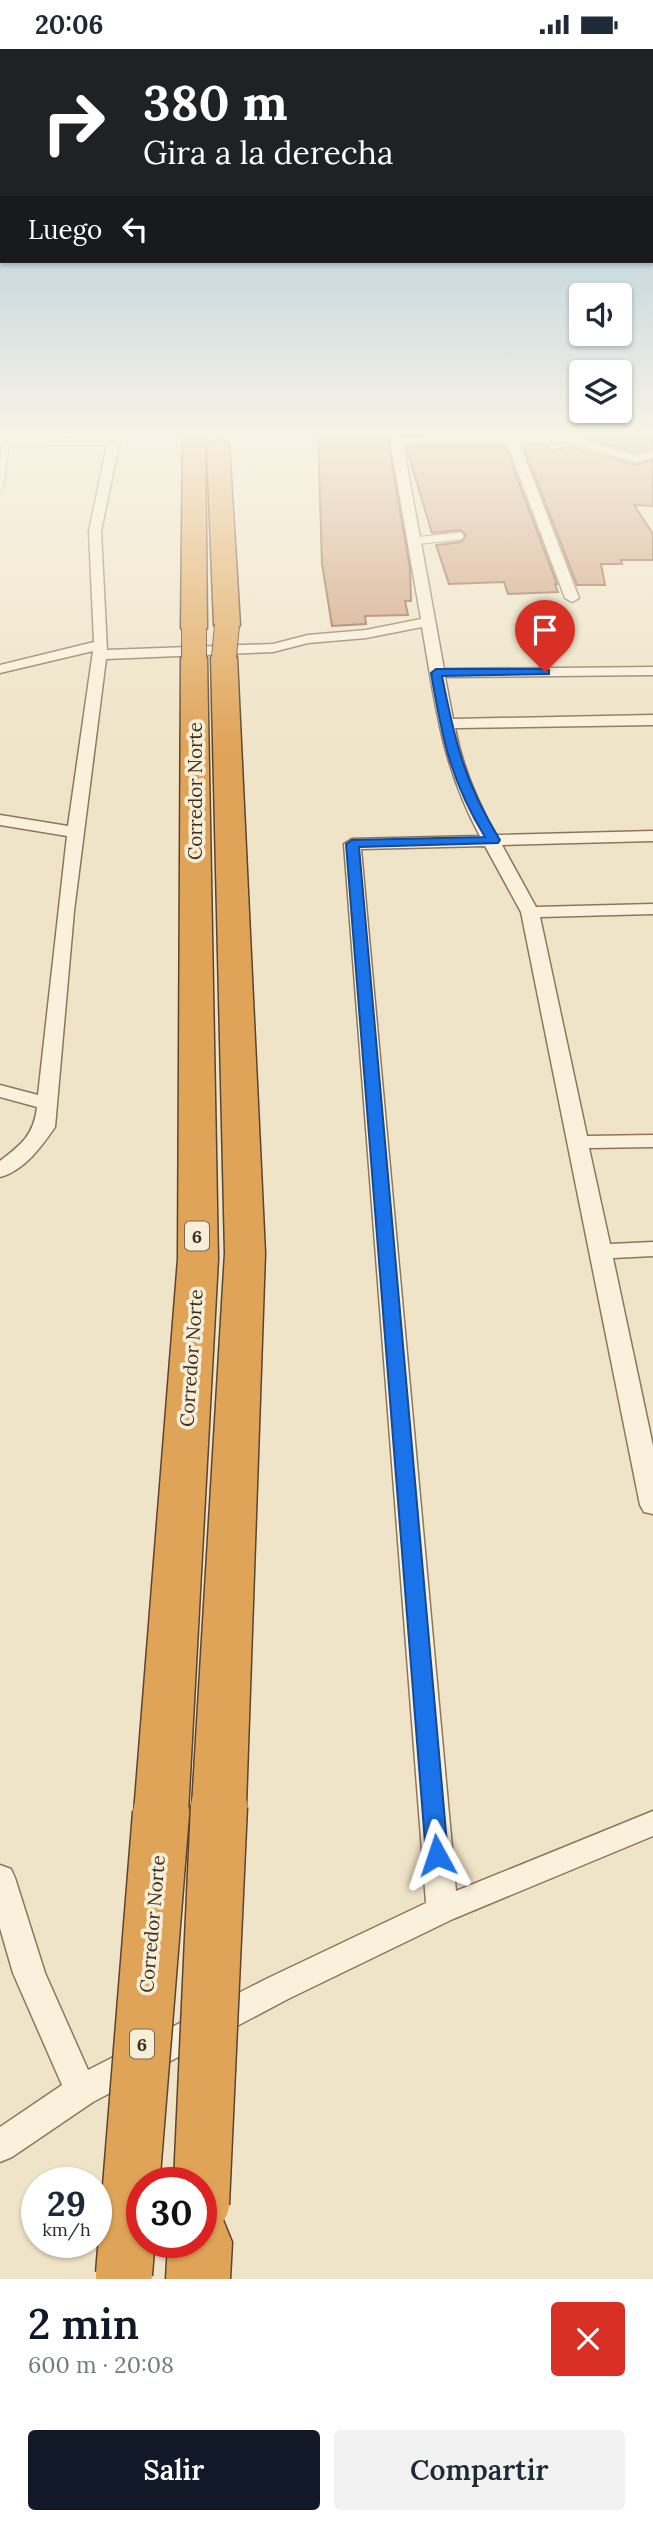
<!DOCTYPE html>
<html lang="es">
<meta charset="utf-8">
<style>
:root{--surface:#fff;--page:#f2f2f3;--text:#1f2937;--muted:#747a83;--accent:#111827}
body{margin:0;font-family:Lora,serif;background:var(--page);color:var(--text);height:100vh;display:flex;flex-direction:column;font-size:26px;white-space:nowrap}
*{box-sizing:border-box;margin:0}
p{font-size:23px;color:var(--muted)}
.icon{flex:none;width:38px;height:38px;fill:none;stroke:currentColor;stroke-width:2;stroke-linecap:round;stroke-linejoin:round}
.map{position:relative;height:2230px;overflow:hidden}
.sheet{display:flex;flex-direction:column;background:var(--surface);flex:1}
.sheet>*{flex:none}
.hud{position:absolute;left:0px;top:0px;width:654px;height:214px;box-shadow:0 2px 5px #0004;background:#202124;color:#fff;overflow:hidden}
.buttons{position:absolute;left:569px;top:234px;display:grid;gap:14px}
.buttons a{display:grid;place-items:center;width:63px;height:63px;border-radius:7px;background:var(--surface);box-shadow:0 2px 5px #0004;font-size:35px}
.speed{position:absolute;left:21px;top:2118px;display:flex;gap:14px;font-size:35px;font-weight:700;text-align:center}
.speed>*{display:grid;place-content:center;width:91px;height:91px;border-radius:50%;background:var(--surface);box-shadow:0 2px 5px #0004;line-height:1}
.speed small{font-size:18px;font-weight:400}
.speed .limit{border:10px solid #d22;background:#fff;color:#111}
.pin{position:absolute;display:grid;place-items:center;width:60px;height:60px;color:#fff;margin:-72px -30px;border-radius:50% 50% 50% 0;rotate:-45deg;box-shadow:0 0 7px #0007}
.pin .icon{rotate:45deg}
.me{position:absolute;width:77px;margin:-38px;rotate:355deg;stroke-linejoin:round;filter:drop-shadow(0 0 5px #0008)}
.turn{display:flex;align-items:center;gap:24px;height:147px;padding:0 28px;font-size:32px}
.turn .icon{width:91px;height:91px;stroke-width:2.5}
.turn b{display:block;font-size:49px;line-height:60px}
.then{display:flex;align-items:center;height:66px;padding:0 28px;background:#0003;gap:14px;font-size:26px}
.round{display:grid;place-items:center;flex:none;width:74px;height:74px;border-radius:7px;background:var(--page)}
.overview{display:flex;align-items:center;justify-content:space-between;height:119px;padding:0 28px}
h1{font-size:42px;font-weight:600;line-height:52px;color:var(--accent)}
.button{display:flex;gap:14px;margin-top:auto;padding:14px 28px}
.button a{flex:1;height:80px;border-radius:7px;background:var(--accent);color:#fff;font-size:28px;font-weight:600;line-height:80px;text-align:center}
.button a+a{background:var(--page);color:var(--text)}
.status{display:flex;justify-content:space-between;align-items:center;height:49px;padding:0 35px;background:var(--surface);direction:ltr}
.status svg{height:19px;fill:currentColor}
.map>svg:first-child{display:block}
.building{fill:#cf9f7d;stroke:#8d5f41;stroke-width:2}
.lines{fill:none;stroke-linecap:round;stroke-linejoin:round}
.service-casing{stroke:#8d765c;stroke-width:9}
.minor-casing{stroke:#8d765c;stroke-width:3}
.motorway-casing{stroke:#5b4430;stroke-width:3}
.service{stroke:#faf1dc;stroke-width:7}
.minor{fill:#faf1dc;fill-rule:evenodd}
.motorway{fill:#e0a458;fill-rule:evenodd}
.motorway-bridge-far1-casing{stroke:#5b4430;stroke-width:26;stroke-linecap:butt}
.motorway-bridge-casing{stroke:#5b4430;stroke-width:59;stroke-linecap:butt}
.motorway-bridge-far1{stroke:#e0a458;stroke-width:24}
.motorway-bridge{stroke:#e0a458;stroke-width:56}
.route{fill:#1a73e8;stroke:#114b97;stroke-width:2}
.labels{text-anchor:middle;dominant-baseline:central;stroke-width:7;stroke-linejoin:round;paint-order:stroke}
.shield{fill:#f7eed8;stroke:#756857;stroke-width:2}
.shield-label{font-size:18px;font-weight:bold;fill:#3d2e20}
.street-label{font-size:19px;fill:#3d2e20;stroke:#f7eed8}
</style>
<div class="status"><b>20:06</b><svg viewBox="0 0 49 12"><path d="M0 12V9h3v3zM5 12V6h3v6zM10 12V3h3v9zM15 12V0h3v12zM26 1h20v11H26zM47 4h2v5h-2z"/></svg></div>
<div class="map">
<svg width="653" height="2230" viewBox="0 0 653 2230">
<rect width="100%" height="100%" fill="#f0e4c8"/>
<!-- building -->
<g class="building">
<polygon points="318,386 387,386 410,519 411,552 405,552 408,566 365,567 366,575 332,577 322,515"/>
<polygon points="603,386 653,386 653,399 636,404 590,390"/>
<polygon points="523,396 547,396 550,403 569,397 635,416 653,411 653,457 634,456 653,485 653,511 621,511 622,515 601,515 605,536 577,536"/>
<polygon points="505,397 557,535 555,535 558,543 508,545 504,533 449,535 436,496 461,493 466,486 460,481 432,484 406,398"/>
</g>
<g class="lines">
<!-- service casing -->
<g class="service-casing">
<g id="service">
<polyline points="568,386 565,389 636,410 653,405"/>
<polyline points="0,392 115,393"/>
<polyline points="0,437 6,392"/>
<polyline points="414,492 460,487"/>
</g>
</g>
<!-- minor casing -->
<g class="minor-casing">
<path id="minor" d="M109,386H121L101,482L107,601L273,595L308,586L366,581L421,570L389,386L401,388L566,386L571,389L565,393H519L579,549L572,553L565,549L507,394L403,395L444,620L653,618V626L445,628L453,670L653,666V676L455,679C462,718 477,752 496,786L653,782V792L502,796L536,858L653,855V865L540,868L587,1087L653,1086V1098L589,1099L610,1195L653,1193V1207L613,1209L653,1397V1465L644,1463L640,1456L521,863L485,797L361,800L456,1842L653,1762V1787L453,1870L288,1950L93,2053L12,2108L0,2113V2078L62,2036L13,1924L0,1879V1816L11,1820L15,1829L45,1924L88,2021L266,1930L426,1854L344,795L352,790L480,787C442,717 435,654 422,578L366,589L308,594L273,603L106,610L74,862L55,1078C42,1097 24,1122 0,1128V1112C21,1096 34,1086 37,1058L0,1048V1036L38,1046L67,787L0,776V766L68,777L93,602L0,624V616L94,593L89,482Z"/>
</g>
<!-- motorway casing -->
<g class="motorway-casing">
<g id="motorway">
<polygon points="183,386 205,386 207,579 203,585 185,585 181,579"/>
<polygon points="218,390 229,396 240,576 236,581 218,581 214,576 207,396"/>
<polygon points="224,600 233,602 237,608 265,1204 246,1757 238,1773 219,1779 200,1773 192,1757 225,1204 211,608 215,602"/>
<polygon points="194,601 203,603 207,609 218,1210 188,1764 180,1780 161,1787 142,1780 134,1764 178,1210 181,609 185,603"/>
<polygon points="201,2162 223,2171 232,2193 230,2230 166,2230 168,2193 201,2193"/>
</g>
</g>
<!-- service -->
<use href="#service" class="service"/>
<!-- minor -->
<use href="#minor" class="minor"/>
<!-- motorway -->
<use href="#motorway" class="motorway"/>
<!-- motorway-bridge-far1 casing -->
<g class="motorway-bridge-far1-casing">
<g id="motorway-bridge-far1">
<polyline points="194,579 194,609"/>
<polyline points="224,608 227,576"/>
</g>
</g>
<!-- motorway-bridge casing -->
<g class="motorway-bridge-casing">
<g id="motorway-bridge">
<polyline points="201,2155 219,1757"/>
<polyline points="124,2225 161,1764"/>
</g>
</g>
<!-- motorway-bridge-far1 -->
<use href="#motorway-bridge-far1" class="motorway-bridge-far1"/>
<!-- motorway-bridge -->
<use href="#motorway-bridge" class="motorway-bridge"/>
</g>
<!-- sky -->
<linearGradient id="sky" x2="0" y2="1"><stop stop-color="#8fbad6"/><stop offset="0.55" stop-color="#f8f3e6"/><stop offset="1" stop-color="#f8f3e6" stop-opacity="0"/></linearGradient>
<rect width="653" height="698" fill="url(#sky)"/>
<!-- route -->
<path class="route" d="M545,620L549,621V625L442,627C455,693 464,733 500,791L498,794L359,798L448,1806L445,1813L437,1816L429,1813L426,1806L346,795L352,791L485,788C450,731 442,688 431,624L436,620Z"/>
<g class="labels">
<!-- shield labels -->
<g class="shield">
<rect x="185" y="1172.5" width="24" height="29" rx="5"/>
<rect x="130" y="1980.5" width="24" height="29" rx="5"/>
</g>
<g class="shield-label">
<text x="197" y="1187">6</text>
<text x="142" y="1995">6</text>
</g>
<!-- street labels -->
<g class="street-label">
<text transform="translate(195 742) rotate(-90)">Corredor Norte</text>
<text transform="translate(191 1309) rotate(-86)">Corredor Norte</text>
<text transform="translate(152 1875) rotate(-85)">Corredor Norte</text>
</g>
</g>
</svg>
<div class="buttons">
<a><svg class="icon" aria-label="sound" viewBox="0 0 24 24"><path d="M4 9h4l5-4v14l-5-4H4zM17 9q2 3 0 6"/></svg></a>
<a><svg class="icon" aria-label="layers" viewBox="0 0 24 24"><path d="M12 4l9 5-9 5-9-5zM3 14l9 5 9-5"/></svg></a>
</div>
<div class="speed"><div>29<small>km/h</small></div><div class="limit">30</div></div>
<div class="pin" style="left:545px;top:623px;background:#d93025"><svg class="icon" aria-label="arrive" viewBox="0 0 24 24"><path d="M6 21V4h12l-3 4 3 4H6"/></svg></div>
<svg class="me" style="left:437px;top:1806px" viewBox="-20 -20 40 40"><path d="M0-17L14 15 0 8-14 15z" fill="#1a73e8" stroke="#fff" stroke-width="4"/></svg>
<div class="hud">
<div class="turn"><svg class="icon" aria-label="right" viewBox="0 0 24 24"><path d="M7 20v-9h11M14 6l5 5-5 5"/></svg><div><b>380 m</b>Gira a la derecha</div></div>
<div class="then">Luego<svg class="icon" aria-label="left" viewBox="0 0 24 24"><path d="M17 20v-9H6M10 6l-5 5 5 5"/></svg></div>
</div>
</div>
<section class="sheet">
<div class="overview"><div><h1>2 min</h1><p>600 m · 20:08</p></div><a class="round" style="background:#d93025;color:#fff"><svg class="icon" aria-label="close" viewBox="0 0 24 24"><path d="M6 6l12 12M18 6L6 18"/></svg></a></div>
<div class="button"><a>Salir</a><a>Compartir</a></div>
</section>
